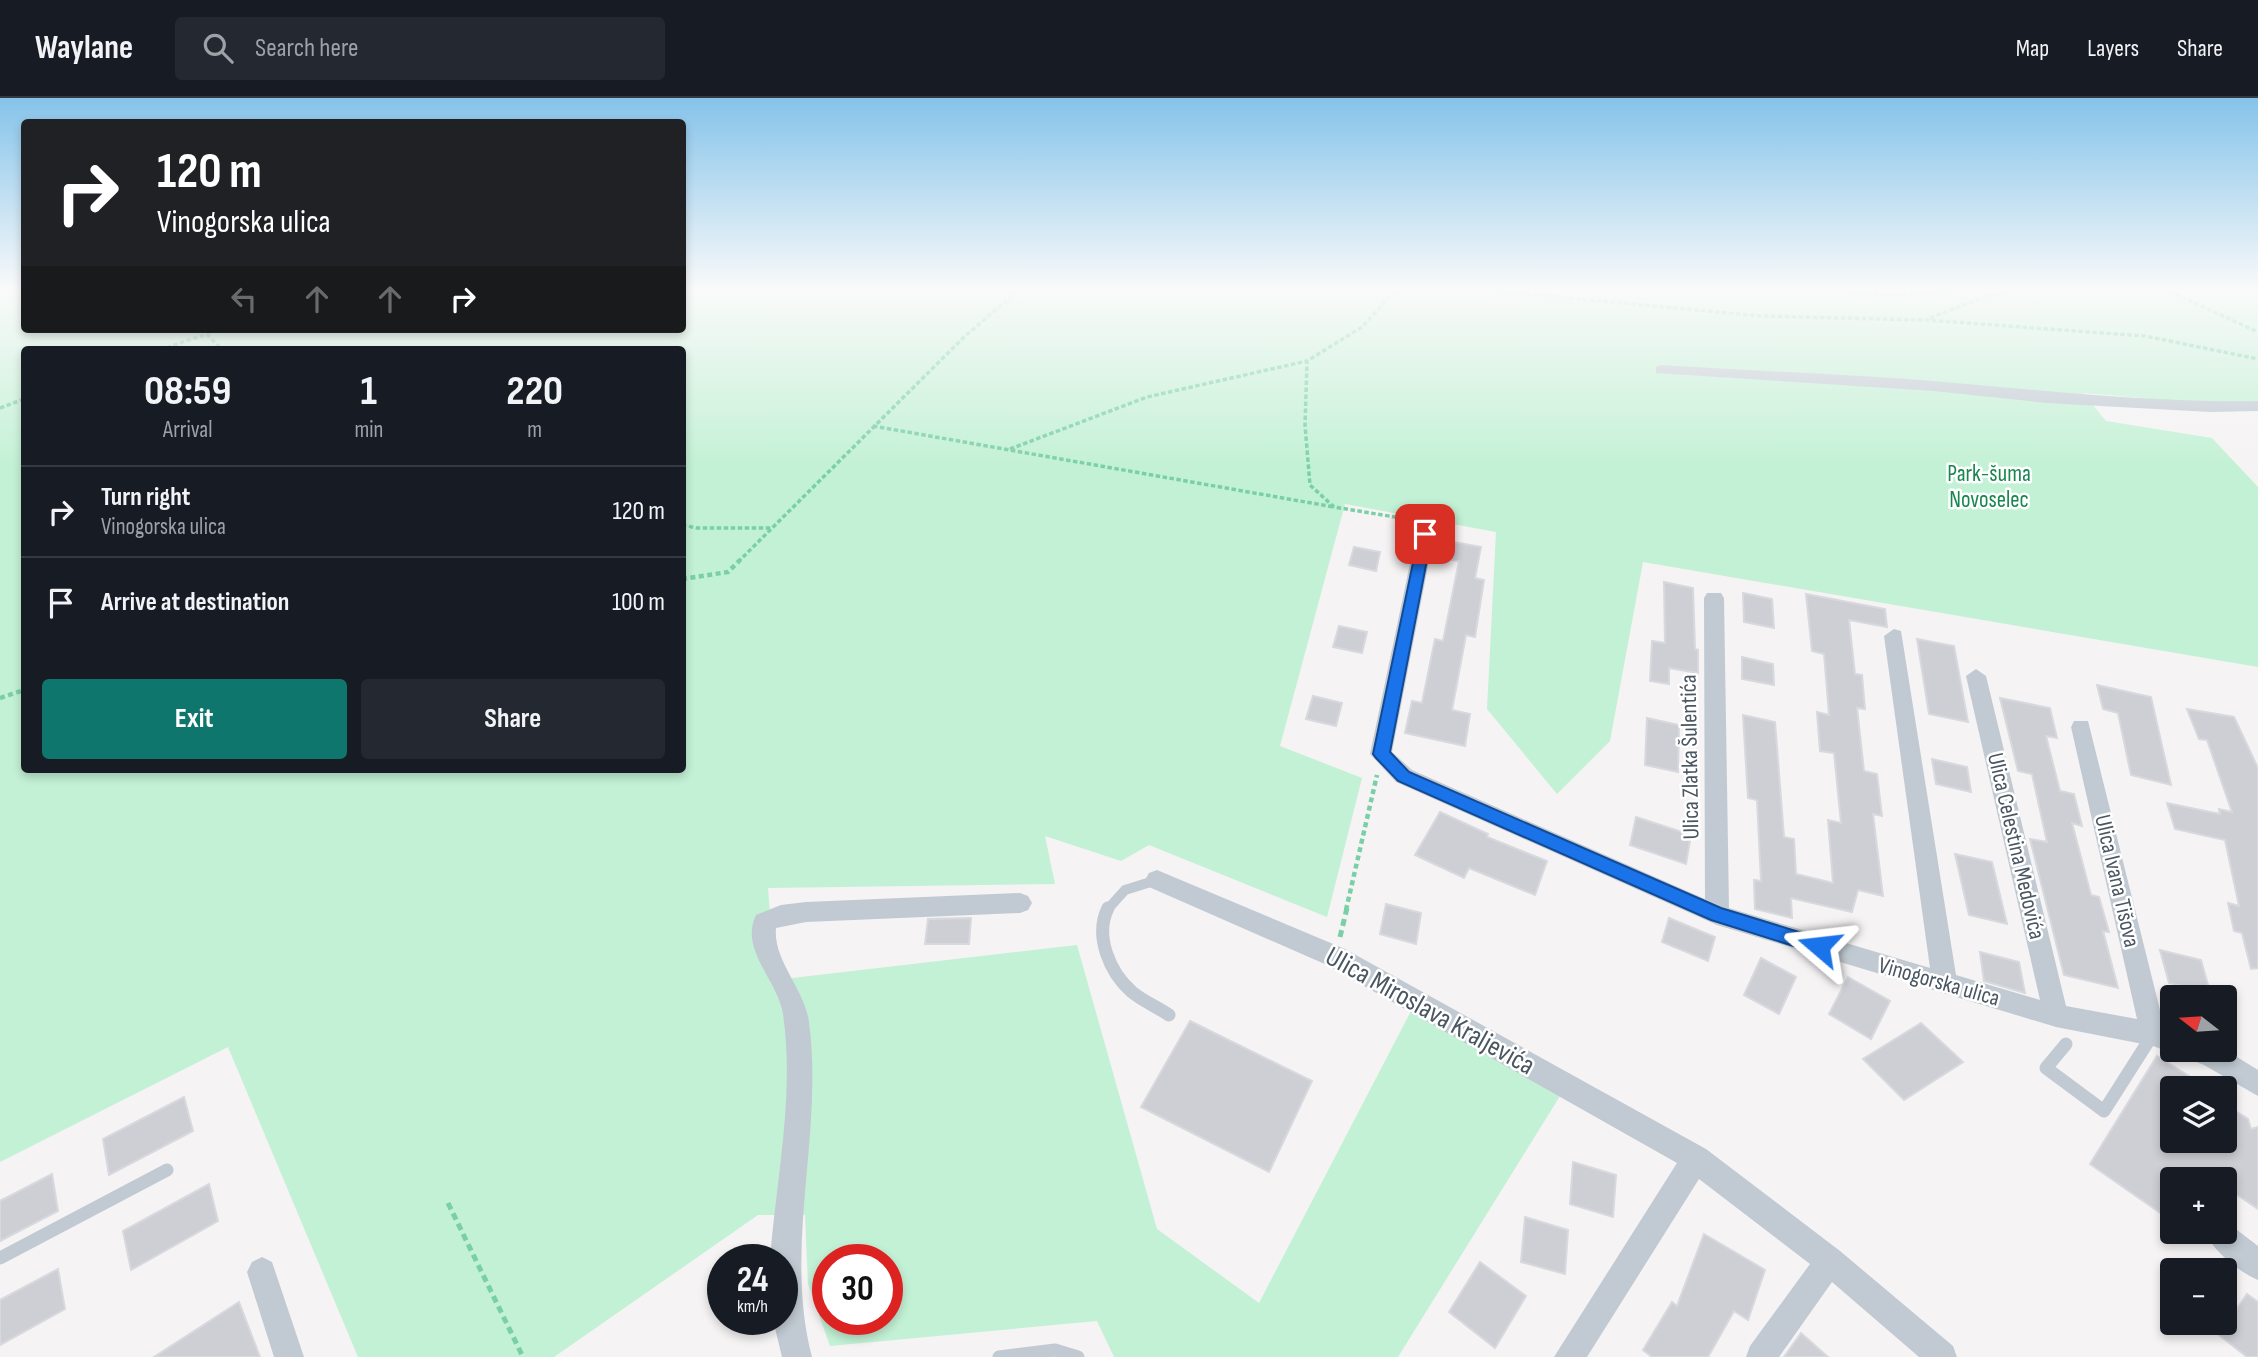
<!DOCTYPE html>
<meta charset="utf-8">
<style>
:root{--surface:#171b24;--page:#242831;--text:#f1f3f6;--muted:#9ea1a6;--line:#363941;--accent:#0f766e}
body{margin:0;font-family:"Sofia Sans Condensed",sans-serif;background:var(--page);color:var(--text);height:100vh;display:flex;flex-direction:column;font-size:26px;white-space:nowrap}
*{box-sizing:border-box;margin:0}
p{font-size:23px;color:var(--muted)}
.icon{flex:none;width:38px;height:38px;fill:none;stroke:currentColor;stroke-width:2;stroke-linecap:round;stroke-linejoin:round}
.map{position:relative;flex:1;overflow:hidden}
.drawer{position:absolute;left:21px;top:248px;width:665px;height:427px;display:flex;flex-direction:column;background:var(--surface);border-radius:7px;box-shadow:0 4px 10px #0003}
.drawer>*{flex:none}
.hud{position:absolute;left:21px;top:21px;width:665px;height:214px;border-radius:7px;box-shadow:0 4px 10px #0003;background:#202124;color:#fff;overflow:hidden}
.needle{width:46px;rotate:287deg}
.buttons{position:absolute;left:2160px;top:887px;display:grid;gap:14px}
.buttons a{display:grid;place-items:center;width:77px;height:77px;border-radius:7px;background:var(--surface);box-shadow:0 4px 10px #0003;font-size:35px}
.speed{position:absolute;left:707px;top:1146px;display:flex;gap:14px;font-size:35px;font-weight:700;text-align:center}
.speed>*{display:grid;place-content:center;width:91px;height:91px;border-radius:50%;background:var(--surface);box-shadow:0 4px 10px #0003;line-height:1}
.speed small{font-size:18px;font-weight:400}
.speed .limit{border:10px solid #d22;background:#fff;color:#111}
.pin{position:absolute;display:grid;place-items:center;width:60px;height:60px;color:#fff;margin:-30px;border-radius:14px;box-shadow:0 4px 10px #0006}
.me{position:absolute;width:77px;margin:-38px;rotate:287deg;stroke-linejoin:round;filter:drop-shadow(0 0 5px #0008)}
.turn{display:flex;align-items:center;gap:24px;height:147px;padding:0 21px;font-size:32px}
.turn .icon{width:91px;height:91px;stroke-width:2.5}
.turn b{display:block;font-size:49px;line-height:60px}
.lanes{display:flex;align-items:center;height:66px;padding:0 21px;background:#0003;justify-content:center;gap:35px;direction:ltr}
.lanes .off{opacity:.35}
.eta{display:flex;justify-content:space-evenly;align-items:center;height:119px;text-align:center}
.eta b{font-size:42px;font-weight:700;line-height:49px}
.action{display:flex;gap:14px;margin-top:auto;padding:14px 21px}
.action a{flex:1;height:80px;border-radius:7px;background:var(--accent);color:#fff;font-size:28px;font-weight:700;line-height:80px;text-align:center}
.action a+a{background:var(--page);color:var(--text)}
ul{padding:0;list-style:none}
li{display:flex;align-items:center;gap:21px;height:91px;padding:0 21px;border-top:2px solid var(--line)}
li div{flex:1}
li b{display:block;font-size:26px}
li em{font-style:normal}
header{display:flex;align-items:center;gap:42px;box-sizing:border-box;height:98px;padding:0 35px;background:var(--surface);border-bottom:2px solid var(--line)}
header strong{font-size:33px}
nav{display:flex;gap:38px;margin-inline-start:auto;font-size:24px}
.search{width:490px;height:63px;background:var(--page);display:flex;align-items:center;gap:18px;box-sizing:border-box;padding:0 24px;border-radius:7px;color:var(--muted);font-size:26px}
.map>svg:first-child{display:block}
.green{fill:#c3f1d5;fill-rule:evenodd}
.building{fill:#cdcfd5;stroke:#d7d9de;stroke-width:2}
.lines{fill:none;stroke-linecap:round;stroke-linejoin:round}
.path-far2{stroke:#7ad0a6;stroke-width:3.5;stroke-dasharray:4.5 2.5;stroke-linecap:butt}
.path-far1{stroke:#7ad0a6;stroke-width:4.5;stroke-dasharray:5 3.5;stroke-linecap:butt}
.path{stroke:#7ad0a6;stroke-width:5;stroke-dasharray:7 4.5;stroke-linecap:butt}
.service-far1{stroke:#c1cad2;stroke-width:10}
.service{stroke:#c1cad2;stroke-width:13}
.minor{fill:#c1cad2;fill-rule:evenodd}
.route{fill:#1a73e8;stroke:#114b97;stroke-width:2}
.labels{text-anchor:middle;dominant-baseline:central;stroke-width:5;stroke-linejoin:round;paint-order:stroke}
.park-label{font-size:23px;fill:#17864f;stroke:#fff}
.street-label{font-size:23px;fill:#4a5661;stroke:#fff}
.near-street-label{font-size:28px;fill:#4a5661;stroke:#fff}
</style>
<header>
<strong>Waylane</strong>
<div class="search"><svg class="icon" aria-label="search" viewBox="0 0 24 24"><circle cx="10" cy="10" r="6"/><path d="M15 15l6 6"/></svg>Search here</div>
<nav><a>Map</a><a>Layers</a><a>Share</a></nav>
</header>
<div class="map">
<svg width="2258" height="1259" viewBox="0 0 2258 1259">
<rect width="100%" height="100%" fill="#f5f3f3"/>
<!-- green -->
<path class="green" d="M0,193H24V231H682L683,193H2258V303L2223,307L2083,295L2106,323L2212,340L2258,389V569L1643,464L1610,643L1557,696L1487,611L1496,434L1345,406L1280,648L1362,680L1327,819L1149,747L1121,763L1045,738L1055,786L768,790L775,882L1077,847L1157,1131L1259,1205L1411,913L1560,998L1398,1259H1114L1097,1223L830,1248L808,1186L805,1117H758L554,1259H358L228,949L0,1064ZM24,252H682V672H24ZM828,1162H887V1222H828Z"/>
<!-- building -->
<g class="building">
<polygon points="1454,444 1481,449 1475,480 1484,482 1475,539 1466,537 1452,612 1470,616 1465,648 1405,635 1412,603 1422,605 1435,541 1443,543 1459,463 1450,462"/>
<polygon points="1354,449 1380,454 1376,473 1349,467"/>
<polygon points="1664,484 1693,490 1695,551 1698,552 1698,575 1669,570 1669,586 1650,583 1652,543 1665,545"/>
<polygon points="1743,495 1772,501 1774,530 1744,524"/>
<polygon points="1806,496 1885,511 1887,529 1849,522 1855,576 1862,577 1865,611 1857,610 1864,673 1877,676 1882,718 1873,716 1883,798 1858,792 1852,814 1791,800 1792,820 1755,811 1754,782 1761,783 1757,702 1748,700 1743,617 1775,624 1784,739 1794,741 1796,776 1833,785 1828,722 1841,725 1834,655 1820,653 1817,614 1829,617 1824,556 1812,553"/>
<polygon points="1339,528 1367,534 1362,555 1333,549"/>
<polygon points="1917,541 1954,548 1968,624 1929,616"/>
<polygon points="1742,559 1773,566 1774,587 1742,581"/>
<polygon points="2097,587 2151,599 2171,687 2131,677 2118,615 2103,611"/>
<polygon points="1313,598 1342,605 1336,628 1306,621"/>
<polygon points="2000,600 2050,610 2057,640 2046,638 2060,693 2074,696 2082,728 2072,725 2091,797 2099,799 2109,834 2103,833 2118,890 2064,877 2030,741 2047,744 2032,676 2018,673"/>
<polygon points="2187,611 2234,619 2258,670 2258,870 2251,871 2242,835 2234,833 2228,805 2239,808 2225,742 2175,731 2167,705 2220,716 2219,711 2232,714 2207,642 2199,641"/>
<polygon points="1647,620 1679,627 1678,674 1645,667"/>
<polygon points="1932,661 1967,669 1971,694 1936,686"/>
<polygon points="1440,714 1488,736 1487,739 1547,763 1535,797 1469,770 1464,780 1415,757"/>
<polygon points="1636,719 1691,737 1686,766 1630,747"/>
<polygon points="1955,756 1992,764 2007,826 1969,817"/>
<polygon points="1386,806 1421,815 1416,846 1380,836"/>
<polygon points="971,820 969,846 925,846 928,821"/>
<polygon points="1669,820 1715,839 1708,863 1662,844"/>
<polygon points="2160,852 2201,862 2210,894 2169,885"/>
<polygon points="1980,854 2019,864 2025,895 1984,883"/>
<polygon points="1761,860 1796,879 1779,916 1744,897"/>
<polygon points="1848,879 1890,903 1871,941 1829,916"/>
<polygon points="1190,923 1312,983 1269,1074 1141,1009"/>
<polygon points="1921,925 1963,964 1904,1002 1863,961"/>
<polygon points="2157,958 2208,990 2172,990 2172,1043 2224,1043 2224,1006 2248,1021 2251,1031 2258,1029 2258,1111 2224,1088 2224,1082 2214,1082 2198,1071 2192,1082 2172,1082 2172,1123 2090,1066"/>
<polygon points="184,999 193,1033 109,1077 103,1041"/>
<polygon points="1573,1064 1616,1077 1613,1119 1570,1106"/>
<polygon points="52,1076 58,1113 0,1143 0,1103"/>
<polygon points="209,1086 218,1123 131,1172 123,1133"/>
<polygon points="1525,1119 1568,1132 1565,1176 1521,1164"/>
<polygon points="1704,1136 1765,1172 1748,1222 1734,1213 1708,1259 1652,1259 1643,1252 1672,1204 1677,1208"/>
<polygon points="1480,1164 1526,1198 1495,1250 1449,1214"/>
<polygon points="58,1171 65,1211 0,1247 0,1202"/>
<polygon points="2247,1196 2258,1204 2258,1259 2247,1259 2219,1237"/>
<polygon points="239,1204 260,1259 154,1259"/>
<polygon points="1801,1235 1828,1259 1784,1259"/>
</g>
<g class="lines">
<!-- path-far2 -->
<g class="path-far2">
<polyline points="1395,193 1362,229 1307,263 1305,327 1310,387 1334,409 1413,422 1417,427"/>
<polyline points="1492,193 1760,218 1926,222 2145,238 2258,261"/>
<polyline points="1839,193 1886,197 1960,193"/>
<polyline points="2169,193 2258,234"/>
<polyline points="1930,220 1984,199 2012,193"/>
<polyline points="202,231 222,252"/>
<polyline points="160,252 221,231"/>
<polyline points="0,310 24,301"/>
<polyline points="873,328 1334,409"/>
<polyline points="1010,351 1147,299 1307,263"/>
<polyline points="682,427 697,430 772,430"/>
<polyline points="738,464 965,238 1018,193"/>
</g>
<!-- path-far1 -->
<g class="path-far1">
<polyline points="682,481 728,474 740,462"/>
<polyline points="0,600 24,592"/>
<polyline points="1346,812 1377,677"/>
</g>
<!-- path -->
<g class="path">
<polyline points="1340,839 1347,810"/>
<polyline points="448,1105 523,1259"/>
</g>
<!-- service-far1 -->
<polyline class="service-far1" points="1107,812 1125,792 1157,782"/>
<!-- service -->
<g class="service">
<path d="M1108,810C1094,838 1110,875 1132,894C1143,903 1157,909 1169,917"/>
<polyline points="2066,946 2046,970 2104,1013 2153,936"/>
<polyline points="0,1160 167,1072"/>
<polyline points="999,1259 1055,1252 1078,1259"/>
</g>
<!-- minor -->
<g class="minor">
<path d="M1661,267C1752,273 1843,276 1933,283C2041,292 2149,305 2258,303V313L2210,314L2047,305L1934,293L1656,275V269Z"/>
<polygon points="1425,431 1434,437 1392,654 1412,672 1705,801 1704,500 1707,495 1721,495 1724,500 1729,810 1930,870 1884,538 1894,531 1901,533 1956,877 2040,902 1966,578 1976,571 1986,578 2066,908 2137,921 2071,629 2074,623 2088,623 2164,928 2172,931 2172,952 2179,952 2172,955 2153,948 2056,929 1717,827 1396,684 1370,656 1416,437"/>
<polygon points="1157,772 1345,851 1706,1051 1840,1153 1953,1248 1957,1259 1919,1259 1832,1184 1779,1259 1746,1259 1750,1248 1810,1166 1699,1081 1587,1259 1554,1259 1677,1065 1327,867 1149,789 1145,782 1149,775"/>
<path d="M1020,795L1028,798L1032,805L1028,812L1020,815L806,824L776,830C773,863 805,891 809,924C824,1037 783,1148 812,1259H782L773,1222H782V1162H770C776,1080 795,999 783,916C778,883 739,851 756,817L781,807L806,804Z"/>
<polygon points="2224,951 2258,972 2258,998 2204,967 2186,960 2182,952"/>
<path d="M2224,1122L2258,1148V1182C2239,1174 2213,1153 2205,1134H2224Z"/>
<polygon points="262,1159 272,1164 304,1259 274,1259 247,1174 252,1164"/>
</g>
</g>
<!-- sky -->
<linearGradient id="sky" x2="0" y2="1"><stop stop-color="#85c3ea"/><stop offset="0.52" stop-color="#fafafa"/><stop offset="1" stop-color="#fafafa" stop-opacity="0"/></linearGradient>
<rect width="2258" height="369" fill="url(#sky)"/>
<!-- route -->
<polygon class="route" points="1425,432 1432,436 1390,654 1409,674 1721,810 1825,842 1828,848 1825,853 1819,856 1711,822 1398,683 1376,660 1373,656 1419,436"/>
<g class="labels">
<!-- park labels -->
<g class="park-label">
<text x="1989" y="376">Park-šuma<tspan x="1989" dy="26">Novoselec</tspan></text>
</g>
<!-- street labels -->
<g class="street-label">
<text transform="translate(1690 659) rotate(-91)">Ulica Zlatka Šulentića</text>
<text transform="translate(2016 748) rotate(77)">Ulica Celestina Medovića</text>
<text transform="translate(2117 783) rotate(77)">Ulica Ivana Tišova</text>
<text transform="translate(1939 884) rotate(16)">Vinogorska ulica</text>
</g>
<!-- near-street labels -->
<g class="near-street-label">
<text transform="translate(1430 913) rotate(29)">Ulica Miroslava Kraljevića</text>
</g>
</g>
</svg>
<div class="buttons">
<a><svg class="needle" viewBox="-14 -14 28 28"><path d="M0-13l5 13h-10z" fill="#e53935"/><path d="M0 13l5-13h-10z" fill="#9ea1a6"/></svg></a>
<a><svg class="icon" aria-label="layers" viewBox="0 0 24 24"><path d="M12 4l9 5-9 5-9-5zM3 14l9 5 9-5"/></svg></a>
<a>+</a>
<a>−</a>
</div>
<div class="speed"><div>24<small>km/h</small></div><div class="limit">30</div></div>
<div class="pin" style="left:1425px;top:436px;background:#d93025"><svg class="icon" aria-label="arrive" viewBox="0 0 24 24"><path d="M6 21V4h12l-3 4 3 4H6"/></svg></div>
<svg class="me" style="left:1819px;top:848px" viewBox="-20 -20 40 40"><path d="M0-17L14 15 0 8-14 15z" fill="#1a73e8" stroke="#fff" stroke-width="4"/></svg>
<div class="hud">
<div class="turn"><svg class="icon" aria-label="right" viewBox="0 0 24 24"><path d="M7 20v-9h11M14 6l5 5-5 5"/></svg><div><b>120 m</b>Vinogorska ulica</div></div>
<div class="lanes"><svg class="icon off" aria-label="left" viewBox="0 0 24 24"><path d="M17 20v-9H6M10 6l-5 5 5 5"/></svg><svg class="icon off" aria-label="ahead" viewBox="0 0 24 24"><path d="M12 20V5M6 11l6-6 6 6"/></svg><svg class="icon off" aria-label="ahead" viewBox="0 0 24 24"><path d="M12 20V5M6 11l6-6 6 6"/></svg><svg class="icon" aria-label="right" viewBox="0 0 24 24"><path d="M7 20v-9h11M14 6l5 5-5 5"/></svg></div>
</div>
<section class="drawer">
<div class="eta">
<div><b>08:59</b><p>Arrival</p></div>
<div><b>1</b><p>min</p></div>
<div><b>220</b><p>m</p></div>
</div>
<ul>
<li><svg class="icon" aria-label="right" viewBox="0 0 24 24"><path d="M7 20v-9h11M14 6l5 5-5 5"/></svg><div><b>Turn right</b><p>Vinogorska ulica</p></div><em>120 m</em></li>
<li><svg class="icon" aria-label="arrive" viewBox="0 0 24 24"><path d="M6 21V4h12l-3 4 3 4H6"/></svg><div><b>Arrive at destination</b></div><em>100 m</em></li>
</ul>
<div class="action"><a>Exit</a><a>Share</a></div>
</section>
</div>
